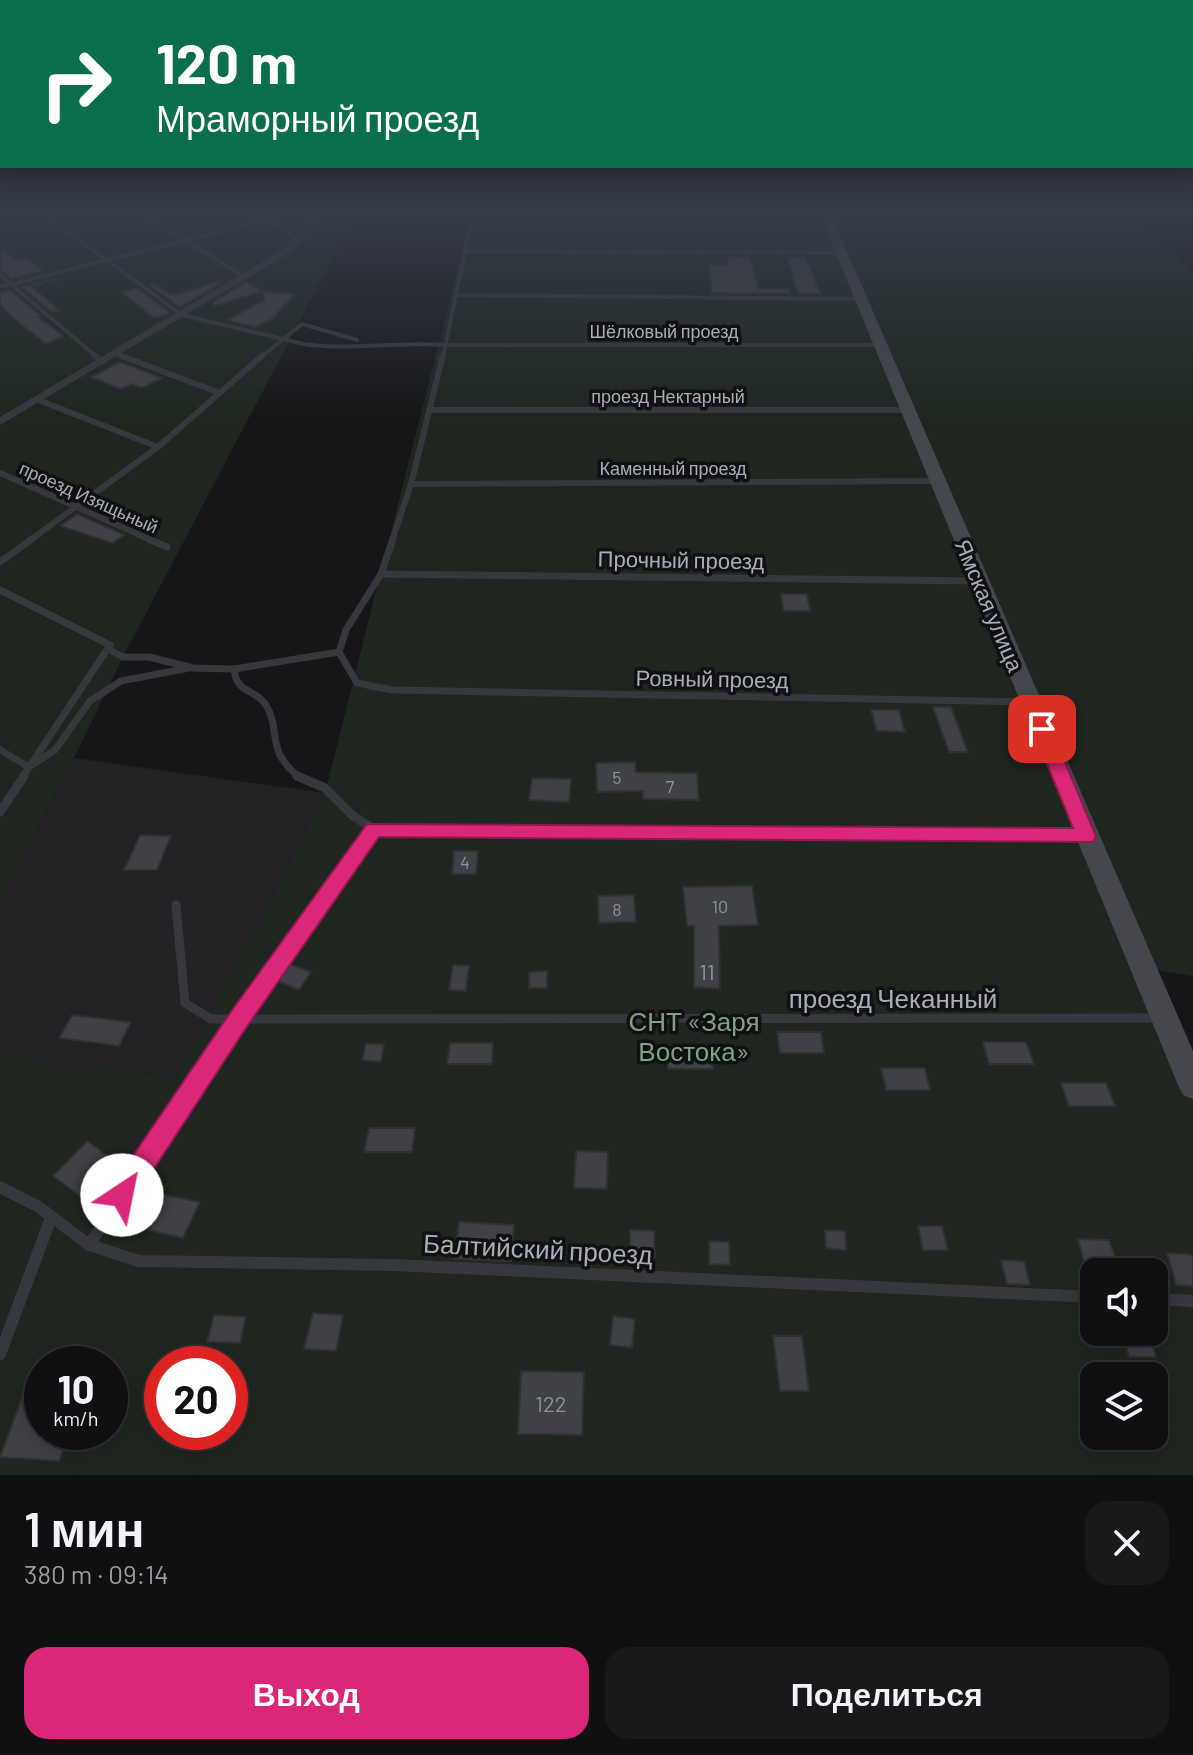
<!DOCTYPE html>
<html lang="ru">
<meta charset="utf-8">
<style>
:root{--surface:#101012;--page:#19191b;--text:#f1f3f6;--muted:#9c9d9f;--line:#303032;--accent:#db2777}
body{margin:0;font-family:Barlow,sans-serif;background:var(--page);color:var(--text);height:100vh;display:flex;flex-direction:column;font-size:30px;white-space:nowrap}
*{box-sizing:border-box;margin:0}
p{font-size:26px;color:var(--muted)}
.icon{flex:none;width:44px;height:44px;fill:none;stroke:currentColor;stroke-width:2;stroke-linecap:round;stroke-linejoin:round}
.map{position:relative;height:1475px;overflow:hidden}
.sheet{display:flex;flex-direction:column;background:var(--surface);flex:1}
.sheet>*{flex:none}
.hud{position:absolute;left:0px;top:0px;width:1194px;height:168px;box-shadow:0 4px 20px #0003,0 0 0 2px var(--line);background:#0b6e4f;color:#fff;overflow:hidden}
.fabs{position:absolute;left:1080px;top:1258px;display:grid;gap:16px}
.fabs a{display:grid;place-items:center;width:88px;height:88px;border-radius:16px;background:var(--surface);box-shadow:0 4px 20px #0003,0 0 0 2px var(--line);font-size:40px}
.speed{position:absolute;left:24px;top:1346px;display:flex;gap:16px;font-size:40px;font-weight:700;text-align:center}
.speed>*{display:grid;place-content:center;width:104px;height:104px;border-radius:50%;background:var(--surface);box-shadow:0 4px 20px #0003,0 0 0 2px var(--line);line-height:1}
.speed small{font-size:20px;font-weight:400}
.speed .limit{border:12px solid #d22;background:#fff;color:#111}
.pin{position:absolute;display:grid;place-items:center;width:68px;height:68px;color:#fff;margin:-34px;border-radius:16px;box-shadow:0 4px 12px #0006}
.me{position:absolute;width:88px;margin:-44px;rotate:34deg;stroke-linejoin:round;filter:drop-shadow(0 0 6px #0008)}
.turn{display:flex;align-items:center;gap:28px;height:168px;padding:0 24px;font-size:36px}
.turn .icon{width:104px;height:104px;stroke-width:2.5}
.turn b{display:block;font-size:56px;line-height:68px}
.round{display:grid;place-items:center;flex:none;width:84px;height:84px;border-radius:24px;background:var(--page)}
.headline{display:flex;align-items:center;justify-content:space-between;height:136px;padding:0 24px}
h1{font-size:48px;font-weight:600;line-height:60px}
.cta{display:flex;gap:16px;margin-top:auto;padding:16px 24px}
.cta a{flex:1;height:92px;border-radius:24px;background:var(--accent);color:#fff;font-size:32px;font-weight:600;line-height:92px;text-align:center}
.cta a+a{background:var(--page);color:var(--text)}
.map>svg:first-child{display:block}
.built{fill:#222225}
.green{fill:#1e261f;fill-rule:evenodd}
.building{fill:#404145;stroke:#303034;stroke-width:2}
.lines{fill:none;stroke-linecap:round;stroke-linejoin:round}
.lane-far4{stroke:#37383d;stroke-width:4}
.lane-far3{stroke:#37383d;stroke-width:6}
.lane-far2{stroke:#37383d;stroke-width:7}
.lane-far1{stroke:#37383d;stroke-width:9}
.lane{stroke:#37383d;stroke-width:12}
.street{fill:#37383d;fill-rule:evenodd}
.secondary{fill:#45474d;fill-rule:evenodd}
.route{fill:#db2777;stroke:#8e194d;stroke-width:2}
.labels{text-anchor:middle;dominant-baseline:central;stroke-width:7;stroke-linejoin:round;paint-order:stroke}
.far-street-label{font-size:18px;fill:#a8adb8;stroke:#111113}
.number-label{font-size:18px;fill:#8e929b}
.street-label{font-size:22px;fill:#a8adb8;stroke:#111113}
.near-number-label{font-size:22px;fill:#8e929b}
.near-street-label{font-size:26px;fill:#a8adb8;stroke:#111113}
.near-park-label{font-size:26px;fill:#7fa381;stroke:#111113}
</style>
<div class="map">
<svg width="1193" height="1475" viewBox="0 0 1193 1475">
<rect width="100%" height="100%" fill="#161618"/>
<!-- built -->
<polygon class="built" points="74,758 325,793 178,1077 0,1055 0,899"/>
<!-- green -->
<g class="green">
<polygon points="0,212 357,212 123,657 74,758 0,899"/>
<path d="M472,212H824L1193,1085V1475H0V1055L178,1077L325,793ZM1094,1272H1154V1332H1094ZM42,1364H110V1432H42ZM162,1364H230V1432H162ZM1094,1376H1154V1436H1094Z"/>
<polygon points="830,212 1129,212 1193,273 1193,976 1156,970"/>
</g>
<!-- building -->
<g class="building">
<polygon points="0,246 16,261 27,258 43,271 12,279 0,270"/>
<polygon points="727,257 750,258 758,289 789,289 789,293 712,293 709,265 729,265"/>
<polygon points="787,258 806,258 820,294 798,293"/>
<polygon points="53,279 55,280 31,286 59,310 52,312 22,287"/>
<polygon points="227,279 180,307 149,285 154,284 170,294 179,294"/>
<polygon points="247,282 262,291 214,306 213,302"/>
<polygon points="137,288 170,313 154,318 122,292"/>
<polygon points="10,290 40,315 37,316 63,336 46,344 12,317 0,304 0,292"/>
<polygon points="262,292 295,294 272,319 255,327 227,320 265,300"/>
<polygon points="120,362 162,378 142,388 132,384 121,389 91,377"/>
<polygon points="99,501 150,521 138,528 90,506"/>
<polygon points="77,514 125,535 112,543 60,526"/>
<polygon points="781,594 807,594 810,611 784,611"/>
<polygon points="933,707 951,707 968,752 949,752"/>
<polygon points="871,710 899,710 905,732 877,731"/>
<polygon points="635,762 636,772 697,773 699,800 643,799 643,791 597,792 596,763"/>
<polygon points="532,778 571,779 569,802 529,800"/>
<polygon points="140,835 171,836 157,870 124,870"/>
<polygon points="454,851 478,851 476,874 452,874"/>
<polygon points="752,886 758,925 719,926 720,989 694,987 694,926 687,926 683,887"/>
<polygon points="634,895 636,922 599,923 598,896"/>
<polygon points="289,964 311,972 299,990 277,981"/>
<polygon points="453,965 469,966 466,991 449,990"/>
<polygon points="547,971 547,988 529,988 529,972"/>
<polygon points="72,1015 131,1022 119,1046 59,1038"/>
<polygon points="777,1032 821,1032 824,1053 780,1053"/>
<polygon points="983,1042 1026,1042 1034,1064 989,1064"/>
<polygon points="450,1043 493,1043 492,1064 447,1064"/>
<polygon points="366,1044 384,1044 381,1062 362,1060"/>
<polygon points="667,1048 711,1048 713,1069 668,1069"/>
<polygon points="881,1068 925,1068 930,1090 886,1090"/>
<polygon points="1061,1083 1106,1083 1115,1106 1069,1106"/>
<polygon points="369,1128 415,1128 412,1152 364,1152"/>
<polygon points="87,1141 118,1163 85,1200 53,1176"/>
<polygon points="576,1151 608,1152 607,1189 574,1188"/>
<polygon points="165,1195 200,1202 183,1238 148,1230"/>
<polygon points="459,1222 514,1225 511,1261 454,1259"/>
<polygon points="918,1226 942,1226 948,1250 923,1250"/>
<polygon points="630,1230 654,1231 655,1257 630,1257"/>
<polygon points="825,1230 845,1231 846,1250 826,1248"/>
<polygon points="1078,1239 1109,1240 1118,1265 1085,1265"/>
<polygon points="709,1241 729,1242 730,1265 709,1264"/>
<polygon points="1167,1253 1193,1255 1193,1286 1176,1285"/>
<polygon points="1001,1260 1024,1261 1030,1285 1007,1284"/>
<polygon points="313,1313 343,1315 336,1351 304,1349"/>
<polygon points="214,1315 246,1317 240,1343 207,1342"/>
<polygon points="613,1316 635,1319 632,1348 610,1345"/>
<polygon points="1122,1332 1148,1332 1156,1357 1129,1357"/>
<polygon points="773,1336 802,1336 809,1391 780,1391"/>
<polygon points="521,1371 584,1372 582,1435 518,1434"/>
<polygon points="25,1390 42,1392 42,1432 70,1432 59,1461 0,1457"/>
</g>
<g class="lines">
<!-- lane-far4 -->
<g class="lane-far4">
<path d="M41,212L182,315L304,344C351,351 399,341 447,345H881"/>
<polyline points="139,212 245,277"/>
<polyline points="254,212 298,239"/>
<polyline points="473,214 825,214"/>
<polyline points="464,251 841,253"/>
<polyline points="0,275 97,357"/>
<polyline points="0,287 297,212"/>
<polyline points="458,295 860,299"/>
<polyline points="118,354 125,357"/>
<polyline points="261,357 302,324 357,340"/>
<polyline points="443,357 473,212"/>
</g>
<!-- lane-far3 -->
<g class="lane-far3">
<polyline points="94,355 103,362"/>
<polyline points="119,355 220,393"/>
<polyline points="36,399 158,447"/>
<polyline points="429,410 907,410"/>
<polyline points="0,473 153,541"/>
<polyline points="411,484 935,481"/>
<polyline points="29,541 158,447 263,355"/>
<polyline points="392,541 411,484 443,355"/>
</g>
<!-- lane-far2 -->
<g class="lane-far2">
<polyline points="148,539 167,547"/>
<polyline points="393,539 381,574 346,630 339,652 357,683 392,690 1029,702"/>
<polyline points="0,562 32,539"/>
<polyline points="381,574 980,581"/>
<polyline points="0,590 110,645 22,778"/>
<polyline points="108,649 123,657 149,657 193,668 234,669 339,652"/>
<path d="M234,669C237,695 254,687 266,705C282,732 264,749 300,778"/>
<polyline points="0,750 29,767 55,750 90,701 121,681 189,668"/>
</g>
<!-- lane-far1 -->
<g class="lane-far1">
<polyline points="297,776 325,788 353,816 374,829 1085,836"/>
<polyline points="0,812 24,776"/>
<polyline points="176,905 185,1003 211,1019 1158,1018"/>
<polyline points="197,1083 374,829"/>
</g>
<!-- lane -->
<g class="lane">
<polyline points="0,1187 39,1207 89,1245 139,1261 393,1265 1094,1297"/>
<polyline points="89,1245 198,1081"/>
<polyline points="1154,1299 1193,1301"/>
<polyline points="0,1354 51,1218"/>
</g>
<!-- street -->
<polygon class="street" points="314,212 322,212 303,240 288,254 0,425 0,417 282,250 297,236"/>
<!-- secondary -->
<polygon class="secondary" points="819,212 830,212 1193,1051 1193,1099 1183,1095 1178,1085"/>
</g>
<!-- sky -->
<linearGradient id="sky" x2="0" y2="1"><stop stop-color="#0c0c0d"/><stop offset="0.51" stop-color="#363c48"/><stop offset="1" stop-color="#363c48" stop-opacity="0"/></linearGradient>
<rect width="1193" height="419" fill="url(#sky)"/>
<!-- route -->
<polygon class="route" points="1042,723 1051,729 1096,836 1093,842 379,837 246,1028 131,1204 122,1208 113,1204 109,1195 113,1185 230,1013 367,824 1073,828 1033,729"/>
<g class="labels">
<!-- far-street labels -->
<g class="far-street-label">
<text x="664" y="331">Шёлковый проезд</text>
<text x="668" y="396">проезд Нектарный</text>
<text x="673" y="468">Каменный проезд</text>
<text transform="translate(89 497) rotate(24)">проезд Изящьный</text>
</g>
<!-- number labels -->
<g class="number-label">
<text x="617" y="777">5</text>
<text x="670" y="786">7</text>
<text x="465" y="862">4</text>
<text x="720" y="906">10</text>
<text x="617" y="909">8</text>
</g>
<!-- street labels -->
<g class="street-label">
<text transform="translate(681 559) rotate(1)">Прочный проезд</text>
<text transform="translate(990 605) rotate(67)">Ямская улица</text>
<text transform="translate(712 678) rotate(1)">Ровный проезд</text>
</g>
<!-- near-number labels -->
<g class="near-number-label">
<text x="707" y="971">11</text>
<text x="551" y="1403">122</text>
</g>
<!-- near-street labels -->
<g class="near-street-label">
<text x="893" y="997">проезд Чеканный</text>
<text transform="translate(538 1248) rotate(3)">Балтийский проезд</text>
</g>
<!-- near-park labels -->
<g class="near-park-label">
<text x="694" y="1020">СНТ «Заря<tspan x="694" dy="30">Востока»</tspan></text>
</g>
</g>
</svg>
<div class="fabs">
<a><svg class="icon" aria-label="sound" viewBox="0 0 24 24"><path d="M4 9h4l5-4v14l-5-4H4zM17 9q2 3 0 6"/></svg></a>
<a><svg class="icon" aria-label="layers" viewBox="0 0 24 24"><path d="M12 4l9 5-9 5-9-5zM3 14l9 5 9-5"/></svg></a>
</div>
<div class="speed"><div>10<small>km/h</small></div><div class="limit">20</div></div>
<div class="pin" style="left:1042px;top:729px;background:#d93025"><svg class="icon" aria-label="arrive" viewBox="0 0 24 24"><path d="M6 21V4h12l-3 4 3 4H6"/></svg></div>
<svg class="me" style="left:122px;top:1195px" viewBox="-20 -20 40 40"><circle r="19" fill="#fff"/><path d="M0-13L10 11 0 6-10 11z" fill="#db2777"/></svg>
<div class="hud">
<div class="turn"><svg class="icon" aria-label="right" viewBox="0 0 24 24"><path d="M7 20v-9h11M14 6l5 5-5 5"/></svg><div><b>120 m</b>Мраморный проезд</div></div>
</div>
</div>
<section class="sheet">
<div class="headline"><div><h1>1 мин</h1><p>380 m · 09:14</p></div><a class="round"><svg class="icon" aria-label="close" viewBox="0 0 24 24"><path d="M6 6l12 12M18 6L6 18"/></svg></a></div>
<div class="cta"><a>Выход</a><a>Поделиться</a></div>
</section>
